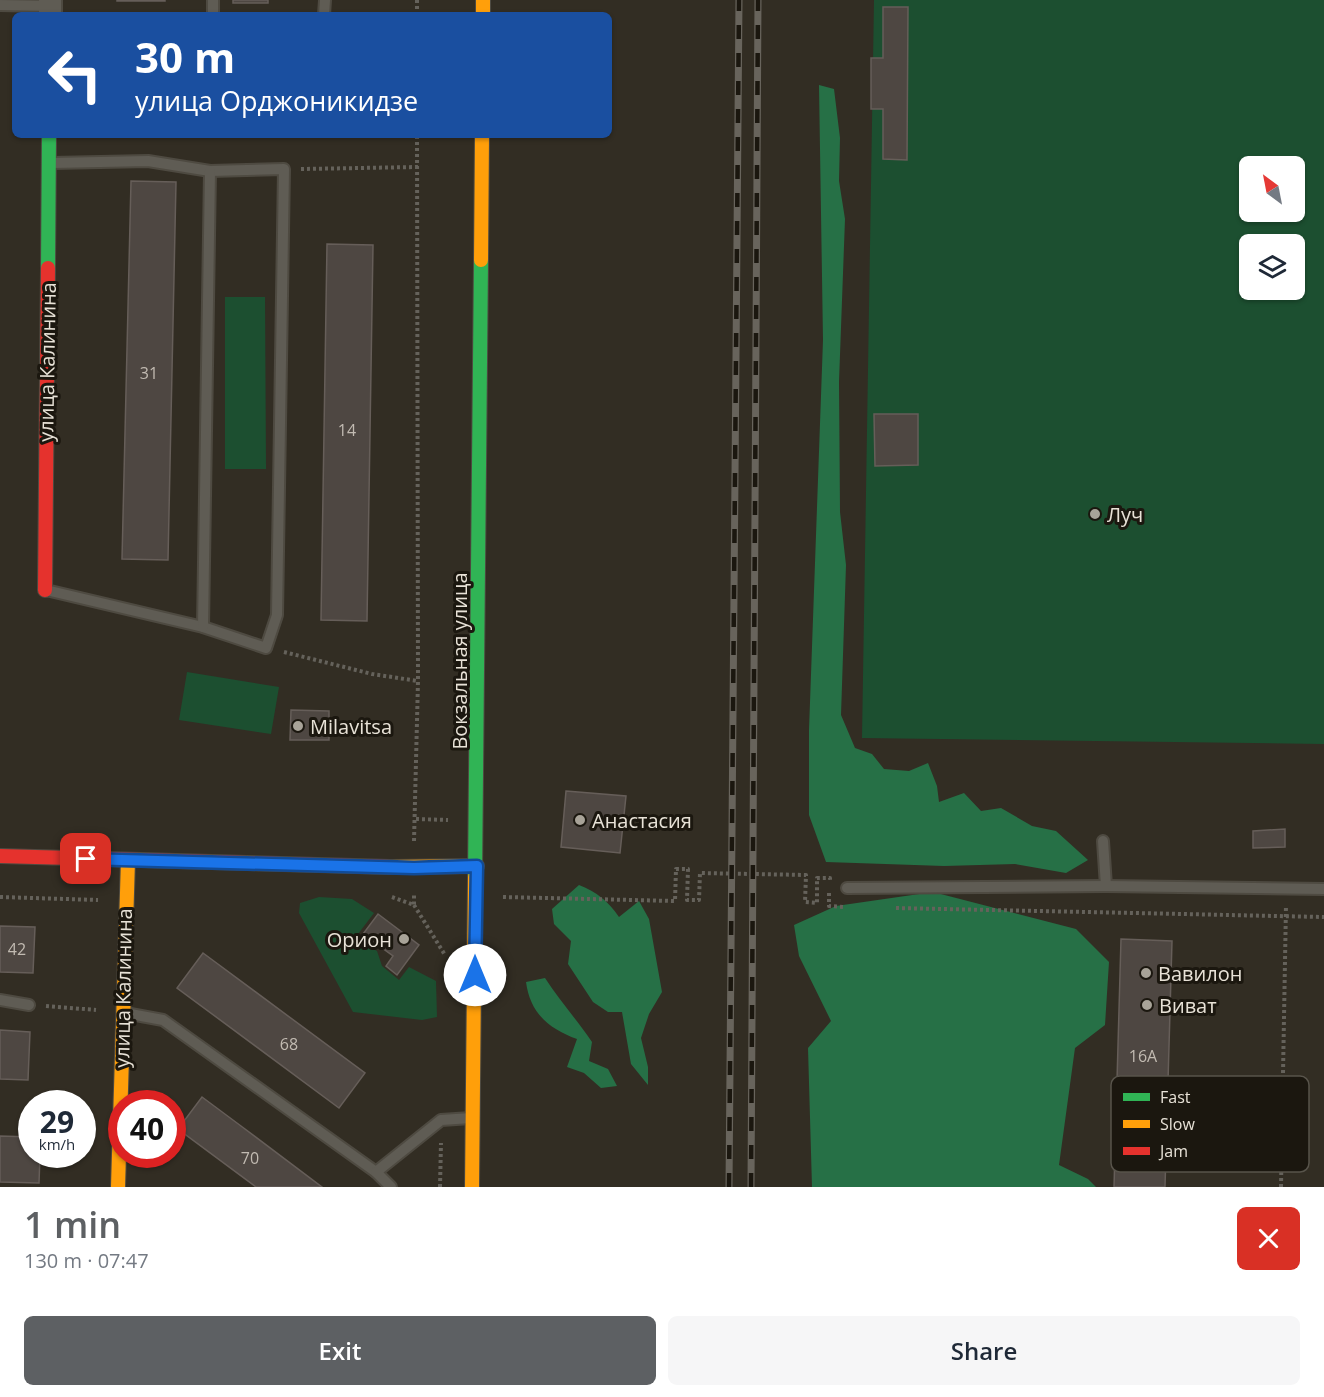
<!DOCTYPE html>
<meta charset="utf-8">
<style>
:root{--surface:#fff;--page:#f6f6f7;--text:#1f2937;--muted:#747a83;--accent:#5d6063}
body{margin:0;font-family:"Open Sans",sans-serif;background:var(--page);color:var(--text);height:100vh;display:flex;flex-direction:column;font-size:22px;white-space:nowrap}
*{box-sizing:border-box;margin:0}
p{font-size:20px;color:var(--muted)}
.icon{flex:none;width:33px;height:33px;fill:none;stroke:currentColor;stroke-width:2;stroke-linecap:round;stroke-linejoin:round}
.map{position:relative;height:1187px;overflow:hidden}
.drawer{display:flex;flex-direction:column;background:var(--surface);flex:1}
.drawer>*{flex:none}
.guide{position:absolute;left:12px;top:12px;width:600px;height:126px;border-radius:9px;box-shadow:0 2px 4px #0004;background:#1a4fa0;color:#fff;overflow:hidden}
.needle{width:39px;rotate:328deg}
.fabs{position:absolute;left:1239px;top:156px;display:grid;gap:12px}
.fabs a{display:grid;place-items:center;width:66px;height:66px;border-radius:9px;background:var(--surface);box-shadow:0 2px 4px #0004;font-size:30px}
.speed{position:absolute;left:18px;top:1090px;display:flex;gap:12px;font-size:30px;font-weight:700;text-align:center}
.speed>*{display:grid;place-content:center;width:78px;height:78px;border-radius:50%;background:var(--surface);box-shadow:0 2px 4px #0004;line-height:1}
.speed small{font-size:15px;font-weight:400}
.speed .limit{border:9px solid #d22;background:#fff;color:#111}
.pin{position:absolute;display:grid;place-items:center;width:51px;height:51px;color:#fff;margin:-26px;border-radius:12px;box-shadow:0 3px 9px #0006}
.me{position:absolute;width:66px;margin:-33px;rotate:0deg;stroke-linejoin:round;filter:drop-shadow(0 0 4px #0008)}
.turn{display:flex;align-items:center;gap:21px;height:126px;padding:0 24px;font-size:27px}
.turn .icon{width:78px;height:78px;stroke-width:2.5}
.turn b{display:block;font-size:42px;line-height:51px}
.round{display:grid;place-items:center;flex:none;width:63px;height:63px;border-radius:9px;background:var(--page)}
.head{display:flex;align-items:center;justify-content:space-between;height:102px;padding:0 24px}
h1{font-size:36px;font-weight:600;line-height:45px;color:var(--accent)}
.primary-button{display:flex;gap:12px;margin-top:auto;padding:12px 24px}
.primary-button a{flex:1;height:69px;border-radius:9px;background:var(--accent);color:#fff;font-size:24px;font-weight:600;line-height:69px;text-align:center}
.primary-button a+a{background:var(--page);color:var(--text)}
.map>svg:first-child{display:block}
.green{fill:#1c4f30;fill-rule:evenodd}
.forest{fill:#267046}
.building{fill:#4e4742;stroke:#665e59;stroke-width:1.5}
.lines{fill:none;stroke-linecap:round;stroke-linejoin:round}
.lane-casing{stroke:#4e4a41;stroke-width:14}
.street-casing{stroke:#4e4a41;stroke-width:26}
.fast-casing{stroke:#4e4a41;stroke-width:16}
.slow-casing{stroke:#4e4a41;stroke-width:16}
.jam-casing{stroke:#4e4a41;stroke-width:16}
.path{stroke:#65625b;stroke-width:4;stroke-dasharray:3 3;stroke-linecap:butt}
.lane{stroke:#5f5c54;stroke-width:10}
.street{stroke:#5f5c54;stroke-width:22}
.fast{stroke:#30b455;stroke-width:14}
.slow{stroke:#ff9f0a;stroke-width:14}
.jam{stroke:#e5322d;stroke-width:14}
.rail-casing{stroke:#68645c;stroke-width:7}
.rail{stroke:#1b170f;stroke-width:4.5;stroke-dasharray:14;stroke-linecap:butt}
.route-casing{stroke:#114b97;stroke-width:15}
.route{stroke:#1a73e8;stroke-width:10}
.poi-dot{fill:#a8a398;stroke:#1b170f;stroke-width:2}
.labels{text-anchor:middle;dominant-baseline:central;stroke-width:6;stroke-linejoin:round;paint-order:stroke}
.number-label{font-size:16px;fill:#c2bbb2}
.street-label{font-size:20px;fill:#e8e2d7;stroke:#1b170f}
.poi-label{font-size:20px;fill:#e8e2d7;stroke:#1b170f;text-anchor:start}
.key{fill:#1b170f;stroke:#58544b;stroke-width:1.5}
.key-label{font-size:16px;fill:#e8e2d7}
</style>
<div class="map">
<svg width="1324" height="1187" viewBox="0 0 1324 1187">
<rect width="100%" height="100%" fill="#322d23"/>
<!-- green -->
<g class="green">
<path d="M874,0H1324V744L862,738ZM1250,166H1294V212H1250ZM1250,244H1294V290H1250Z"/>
<polygon points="225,297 265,297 266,469 225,469"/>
<polygon points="187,672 279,687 271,734 179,720"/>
<polygon points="319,897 352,899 374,913 355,938 377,951 382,966 399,980 409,967 436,981 437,1017 422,1020 353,1012 299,913 300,903"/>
</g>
<!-- forest -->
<g class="forest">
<polygon points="819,85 834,89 840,138 839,181 845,219 839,382 840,512 846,565 841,715 855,748 872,754 884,769 909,771 928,763 937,786 939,802 964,793 981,811 1001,808 1032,826 1056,831 1088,860 1066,873 1015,864 944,866 826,862 809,815 809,730 823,340"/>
<path d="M579,885C597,892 608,901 619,917L639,901L649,919L662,992L649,1014L641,1038L648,1067V1085L631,1064L622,1012H608L593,1002L568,964L571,941L554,924L552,909Z"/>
<polygon points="933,892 1076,929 1109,962 1105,1025 1075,1048 1059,1165 1088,1179 1096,1187 812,1187 808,1048 831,1021 799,956 794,925 836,906"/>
<path d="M545,978C560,1001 577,1020 592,1042L589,1061L608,1069L617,1086L601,1088L584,1073L567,1067L577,1039C549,1029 530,1013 526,982Z"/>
</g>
<!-- building -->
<g class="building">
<rect x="117" y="0" width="48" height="1"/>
<rect x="233" y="0" width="35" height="3"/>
<polygon points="883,7 908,7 907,160 883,159 883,109 871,109 871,58 883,58"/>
<polygon points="131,181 176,182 168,560 122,559"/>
<polygon points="327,244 373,245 367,621 321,620"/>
<polygon points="874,414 918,414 918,465 875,466"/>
<polygon points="291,710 329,711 329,740 290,740"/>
<polygon points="566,791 626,796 620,853 561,847"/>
<polygon points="1285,829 1285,847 1253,848 1253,831"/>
<polygon points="378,914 419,945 397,975 386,966 393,956 363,934"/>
<polygon points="0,926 35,927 33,973 0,972"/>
<polygon points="1121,939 1172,941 1165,1187 1114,1187"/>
<polygon points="203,953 365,1073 339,1108 177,988"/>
<polygon points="0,1030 30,1032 28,1080 0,1079"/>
<polygon points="202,1097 241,1126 322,1187 256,1187 178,1129"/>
<polygon points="0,1136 32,1137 32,1155 40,1155 39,1183 0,1182"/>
</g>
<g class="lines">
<!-- lane casing -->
<g class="lane-casing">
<g id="lane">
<polyline points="0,5 50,6"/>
<polyline points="213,15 213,0"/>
<polyline points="324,15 325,0"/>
<polyline points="46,590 203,627 266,648 277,615 284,169 210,171 148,161 52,163"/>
<polyline points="203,627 210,171"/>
<polyline points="1103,841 1106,886"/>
<polyline points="847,888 1106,886 1324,889"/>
<polyline points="0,1000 29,1005"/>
<polyline points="125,1013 163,1020 376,1172"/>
<polyline points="391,1187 376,1172 441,1120 471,1118"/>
</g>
</g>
<!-- street casing -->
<g class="street-casing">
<polyline id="street" points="50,0 50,15"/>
</g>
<!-- fast casing -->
<g class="fast-casing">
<g id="fast">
<polyline points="48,268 49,135"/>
<polyline points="475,877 481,260"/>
</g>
</g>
<!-- slow casing -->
<g class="slow-casing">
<g id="slow">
<polyline points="483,0 483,15"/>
<polyline points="481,260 482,135"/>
<polyline points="391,867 477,866"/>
<polyline points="118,1187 128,860"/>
<polyline points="472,1187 475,877"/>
</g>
</g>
<!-- jam casing -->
<g class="jam-casing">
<g id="jam">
<polyline points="45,590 48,268"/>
<polyline points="0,856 391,867"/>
</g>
</g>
<!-- path -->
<g class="path">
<polyline points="417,15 417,0"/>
<polyline points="301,169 418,167"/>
<polyline points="284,652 372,674 418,681"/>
<polyline points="416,819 448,820"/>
<polyline points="414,841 418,681 417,135"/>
<polyline points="829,893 829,906 844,907"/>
<polyline points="0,897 98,900"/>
<polyline points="392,897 414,905 414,894"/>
<polyline points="503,897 675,901 676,869 688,869 687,900 699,900 700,873 806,875 805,902 817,903 817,878 830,878 830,882"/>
<polyline points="414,905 445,955"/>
<polyline points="896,908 1324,917"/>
<polyline points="46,1006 96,1010"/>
<polyline points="440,1187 441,1143"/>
<polyline points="1281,1187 1286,905"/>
</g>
<!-- lane -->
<use href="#lane" class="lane"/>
<!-- street -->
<use href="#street" class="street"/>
<!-- fast -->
<use href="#fast" class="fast"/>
<!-- slow -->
<use href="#slow" class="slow"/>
<!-- jam -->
<use href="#jam" class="jam"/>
<!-- rail casing -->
<g class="rail-casing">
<g id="rail">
<polyline points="729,1187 739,0"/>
<polyline points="751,1187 758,0"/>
</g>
</g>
<!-- rail -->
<use href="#rail" class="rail"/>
</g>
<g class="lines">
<!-- route casing -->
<g class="route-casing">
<polyline id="route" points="86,859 414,868 477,866 475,975"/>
</g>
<!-- route -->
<use href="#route" class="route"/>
</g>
<!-- markers -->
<g class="poi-dot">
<circle cx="1095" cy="514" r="6"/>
<circle cx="298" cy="726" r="6"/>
<circle cx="580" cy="820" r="6"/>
<circle cx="404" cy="939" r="6"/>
<circle cx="1146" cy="973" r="6"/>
<circle cx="1147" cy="1005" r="6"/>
</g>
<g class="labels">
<!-- number labels -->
<g class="number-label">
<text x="149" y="373">31</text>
<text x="347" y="430">14</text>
<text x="17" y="949">42</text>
<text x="289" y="1044">68</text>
<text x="1143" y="1056">16А</text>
<text x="250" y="1158">70</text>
</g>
<!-- street labels -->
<g class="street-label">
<text transform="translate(47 362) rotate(-89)">улица Калинина</text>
<text transform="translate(459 661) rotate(-90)">Вокзальная улица</text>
<text transform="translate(123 988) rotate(-89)">улица Калинина</text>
</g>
<!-- poi labels -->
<g class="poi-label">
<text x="1107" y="514">Луч</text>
<text x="310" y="726">Milavitsa</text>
<text x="592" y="820">Анастасия</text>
<text x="392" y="939" text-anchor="end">Орион</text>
<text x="1158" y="973">Вавилон</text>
<text x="1159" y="1005">Виват</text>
</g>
</g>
<!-- legend -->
<rect x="1111" y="1076" width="198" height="96" rx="9" class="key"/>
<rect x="1123" y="1093" width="27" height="8" fill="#30b455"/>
<rect x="1123" y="1120" width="27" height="8" fill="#ff9f0a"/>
<rect x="1123" y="1147" width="27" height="8" fill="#e5322d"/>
<g class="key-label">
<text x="1160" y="1103">Fast</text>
<text x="1160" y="1130">Slow</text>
<text x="1160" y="1157">Jam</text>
</g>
</svg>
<div class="fabs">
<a><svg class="needle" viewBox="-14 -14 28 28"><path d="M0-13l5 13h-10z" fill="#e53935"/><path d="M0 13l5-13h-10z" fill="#747a83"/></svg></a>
<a><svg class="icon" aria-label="layers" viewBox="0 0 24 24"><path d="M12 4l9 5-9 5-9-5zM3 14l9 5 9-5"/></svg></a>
</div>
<div class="speed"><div>29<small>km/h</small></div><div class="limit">40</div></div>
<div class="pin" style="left:86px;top:859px;background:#d93025"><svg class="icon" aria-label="arrive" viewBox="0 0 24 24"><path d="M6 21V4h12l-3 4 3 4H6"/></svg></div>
<svg class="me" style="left:475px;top:975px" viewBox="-20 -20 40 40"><circle r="19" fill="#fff"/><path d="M0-13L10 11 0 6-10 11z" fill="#1a73e8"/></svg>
<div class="guide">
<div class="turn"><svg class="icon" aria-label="left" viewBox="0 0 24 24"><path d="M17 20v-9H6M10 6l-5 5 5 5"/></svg><div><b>30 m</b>улица Орджоникидзе</div></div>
</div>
</div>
<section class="drawer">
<div class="head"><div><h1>1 min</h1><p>130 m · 07:47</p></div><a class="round" style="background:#d93025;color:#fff"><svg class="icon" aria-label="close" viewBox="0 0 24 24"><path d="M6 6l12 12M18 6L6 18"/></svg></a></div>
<div class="primary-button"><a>Exit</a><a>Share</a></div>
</section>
